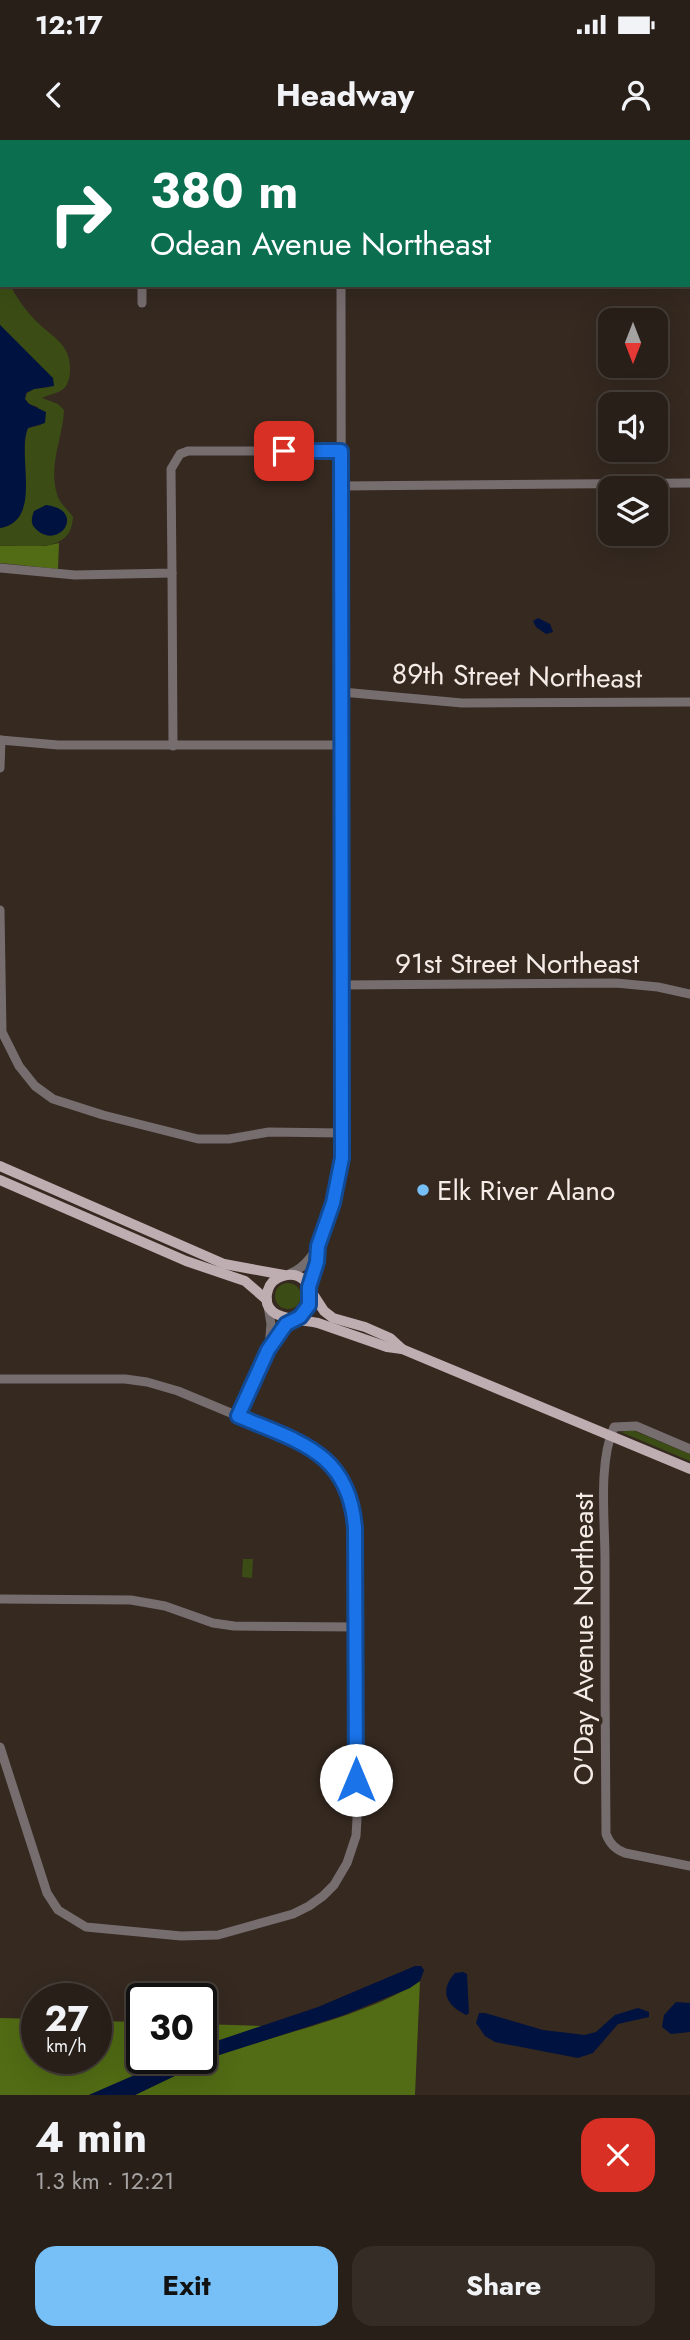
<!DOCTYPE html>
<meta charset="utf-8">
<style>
:root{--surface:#281f18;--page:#342c25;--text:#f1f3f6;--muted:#a5a2a2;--line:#443d37;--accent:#76c0f7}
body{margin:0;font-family:Jost,sans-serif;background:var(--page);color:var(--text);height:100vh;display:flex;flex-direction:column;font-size:26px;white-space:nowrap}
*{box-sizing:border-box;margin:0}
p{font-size:23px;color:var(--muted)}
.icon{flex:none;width:38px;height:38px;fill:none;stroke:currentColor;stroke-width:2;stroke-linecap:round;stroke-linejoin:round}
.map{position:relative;height:1955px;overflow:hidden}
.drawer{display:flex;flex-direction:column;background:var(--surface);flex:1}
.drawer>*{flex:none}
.hud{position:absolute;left:0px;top:0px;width:691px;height:147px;box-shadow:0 7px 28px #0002,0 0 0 2px var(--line);background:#0b6e4f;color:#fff;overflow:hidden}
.needle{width:46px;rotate:180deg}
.controls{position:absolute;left:598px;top:168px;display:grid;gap:14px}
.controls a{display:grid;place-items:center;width:70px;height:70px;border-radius:14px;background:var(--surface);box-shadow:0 7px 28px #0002,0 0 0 2px var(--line);font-size:35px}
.speed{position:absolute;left:21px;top:1843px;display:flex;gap:14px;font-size:35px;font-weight:700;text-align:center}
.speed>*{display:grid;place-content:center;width:91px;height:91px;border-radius:50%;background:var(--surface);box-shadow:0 7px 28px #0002,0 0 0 2px var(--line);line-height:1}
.speed small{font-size:18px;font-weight:400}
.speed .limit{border:4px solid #111;border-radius:10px;background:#fff;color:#111}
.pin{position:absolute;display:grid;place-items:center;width:60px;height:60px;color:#fff;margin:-30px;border-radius:14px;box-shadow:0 4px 10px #0006}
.me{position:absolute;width:77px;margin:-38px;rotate:0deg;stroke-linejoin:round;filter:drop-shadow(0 0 5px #0008)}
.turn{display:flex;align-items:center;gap:24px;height:147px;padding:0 35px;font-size:32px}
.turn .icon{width:91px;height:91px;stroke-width:2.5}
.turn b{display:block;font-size:49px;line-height:60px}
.round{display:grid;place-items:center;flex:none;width:74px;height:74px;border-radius:21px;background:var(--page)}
.summary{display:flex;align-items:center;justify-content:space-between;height:119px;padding:0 35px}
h1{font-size:42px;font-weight:700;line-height:52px}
.button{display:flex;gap:14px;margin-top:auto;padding:14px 35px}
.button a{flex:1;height:80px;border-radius:21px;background:var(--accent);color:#111;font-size:28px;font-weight:700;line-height:80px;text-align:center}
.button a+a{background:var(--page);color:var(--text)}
.status{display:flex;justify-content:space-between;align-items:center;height:49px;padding:0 35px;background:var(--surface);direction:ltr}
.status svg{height:19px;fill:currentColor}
header{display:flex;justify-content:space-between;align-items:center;height:91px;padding:0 35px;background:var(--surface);font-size:32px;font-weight:700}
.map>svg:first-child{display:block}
.green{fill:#3b4d15}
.forest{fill:#516c14}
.water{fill:#00123f}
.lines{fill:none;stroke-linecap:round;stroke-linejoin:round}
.minor{stroke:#766d6f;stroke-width:9}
.major{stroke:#bfaeb1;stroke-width:10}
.route-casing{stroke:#114b97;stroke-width:18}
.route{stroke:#1a73e8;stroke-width:12}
.poi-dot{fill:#76c0f7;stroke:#352920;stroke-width:2.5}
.labels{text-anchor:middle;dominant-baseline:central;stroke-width:7;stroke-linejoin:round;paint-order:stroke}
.street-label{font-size:28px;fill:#f5ece7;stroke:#352920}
.poi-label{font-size:28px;fill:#f5ece7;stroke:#352920;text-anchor:start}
</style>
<div class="status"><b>12:17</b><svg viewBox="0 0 49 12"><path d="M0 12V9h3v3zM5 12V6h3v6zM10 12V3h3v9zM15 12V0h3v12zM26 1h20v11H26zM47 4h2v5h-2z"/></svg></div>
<header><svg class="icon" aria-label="back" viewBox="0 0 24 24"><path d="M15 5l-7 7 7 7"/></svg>Headway<svg class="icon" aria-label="person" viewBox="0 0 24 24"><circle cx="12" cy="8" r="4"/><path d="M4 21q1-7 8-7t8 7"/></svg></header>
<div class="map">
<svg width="690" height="1955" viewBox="0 0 690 1955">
<rect width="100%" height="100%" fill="#352920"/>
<!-- green -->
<g class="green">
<polygon points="51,0 208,0 210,2 50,2"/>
<path d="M0,130L2,145H10C17,158 26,171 36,181C52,197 71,204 70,230C70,235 69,241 66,246C60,254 49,254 42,258L58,264L64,270C63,298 48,325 57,354C59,363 68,369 73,377C71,416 28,404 0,406V388C41,381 17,311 28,288L41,285L38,267L29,264L25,259L27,253L34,249L49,247L52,238L0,185Z"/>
<circle cx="288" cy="1156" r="13"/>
<polygon points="632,1290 690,1314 690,1321 621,1292"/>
<polygon points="243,1419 253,1419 252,1438 242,1437"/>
</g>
<!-- forest -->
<g class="forest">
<polygon points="59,403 58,429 0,423 0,406 45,406"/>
<path d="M420,1841L415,1955H135L187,1930L191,1918H210C275,1894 363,1878 420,1841Z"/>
<polygon points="0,1878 37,1879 37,1918 96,1918 96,1881 142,1882 142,1918 174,1918 89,1955 0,1955"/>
<polygon points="201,1884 262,1886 205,1905 201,1909"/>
</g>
<!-- water -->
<g class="water">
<path d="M0,185L53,238L54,246L34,249L26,253L25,259L29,264L46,272L45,283L28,288C16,314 44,381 0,388Z"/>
<path d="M46,365C86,370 61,409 38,391C30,385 31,379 34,371Z"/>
<polygon points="538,478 550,484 553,492 546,494 536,487 533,481"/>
<polygon points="415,1826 421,1826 424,1830 420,1841 410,1848 344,1875 210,1918 201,1916 201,1909 205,1905 318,1867"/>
<path d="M463,1832L467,1834L469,1873L466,1875C446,1865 439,1851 455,1833Z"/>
<polygon points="676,1862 690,1863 690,1892 671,1894 662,1887 664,1875"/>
<polygon points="638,1868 649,1872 649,1877 618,1884 593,1913 578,1918 495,1902 485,1896 476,1883 479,1873 485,1873 543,1890 585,1895 596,1892 615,1875"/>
<polygon points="174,1918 191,1918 191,1925 187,1930 135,1955 89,1955"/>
</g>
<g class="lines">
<!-- minor -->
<g class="minor">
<polyline points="27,0 29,2"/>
<polyline points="341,0 341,2"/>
<polyline points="142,145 142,163"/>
<polyline points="342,346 690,343"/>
<polyline points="0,428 75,435 172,433 171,329 180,314 188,311 341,311"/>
<polyline points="172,433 173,606"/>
<polyline points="342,552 462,563 690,562"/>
<polyline points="0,600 58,605 343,605"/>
<polyline points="0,628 1,600"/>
<polyline points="0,770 2,892 19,926 35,946 53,959 103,975 198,999 229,999 269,992 342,993"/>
<polyline points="342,845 616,843 658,847 690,854"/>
<path d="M289,1134C326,1121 336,1053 342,1018L341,145"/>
<polyline points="309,1147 317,1122 318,1108"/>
<polyline points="268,1166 271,1184 269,1208"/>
<polyline points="0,1239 125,1239 147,1242 178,1251 238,1276 311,1308 327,1320 343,1339 348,1351 355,1388 357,1679 356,1696 347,1723 334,1745 323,1756 309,1766 293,1774 218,1795 181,1796 86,1787 58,1770 47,1753 0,1607"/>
<path d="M238,1276C250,1250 270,1193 294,1179"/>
<path d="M690,1309L636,1286L614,1287C598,1323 605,1380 605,1420C605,1511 605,1603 606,1694C610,1704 615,1709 625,1713L690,1726"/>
<polyline points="0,1459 131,1460 165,1466 213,1483 234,1486 355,1487"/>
</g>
<!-- major -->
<g class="major">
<polyline points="0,1026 224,1124 284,1135"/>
<polyline points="0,1040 186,1121 245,1141 267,1160"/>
<polyline points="311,1151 324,1171 333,1178 365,1187 390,1198 402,1209"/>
<path d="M294,1179C322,1168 311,1127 283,1136C276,1138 270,1143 268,1150C258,1181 300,1179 318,1183L387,1207L402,1209L690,1329"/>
</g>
</g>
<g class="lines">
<!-- route casing -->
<g class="route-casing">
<path id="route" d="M284,311H341L342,1018L333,1063L318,1106L317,1122L309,1147V1165L300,1177L286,1184L268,1210L238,1276C299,1302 349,1312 355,1388L356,1640"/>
</g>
<!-- route -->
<use href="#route" class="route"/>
</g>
<!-- markers -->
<circle class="poi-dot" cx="423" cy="1050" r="7"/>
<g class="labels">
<!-- street labels -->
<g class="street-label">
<text transform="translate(517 536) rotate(1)">89th Street Northeast</text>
<text x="517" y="823">91st Street Northeast</text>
<text transform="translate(583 1499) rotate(-90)">O'Day Avenue Northeast</text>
</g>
<!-- poi labels -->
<g class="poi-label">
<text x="437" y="1050">Elk River Alano</text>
</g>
</g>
</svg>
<div class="controls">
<a><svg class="needle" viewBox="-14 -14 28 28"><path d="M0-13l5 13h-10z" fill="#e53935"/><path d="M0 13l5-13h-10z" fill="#a5a2a2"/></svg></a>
<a><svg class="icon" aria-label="sound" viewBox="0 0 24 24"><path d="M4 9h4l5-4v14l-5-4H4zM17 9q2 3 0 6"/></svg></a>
<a><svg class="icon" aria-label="layers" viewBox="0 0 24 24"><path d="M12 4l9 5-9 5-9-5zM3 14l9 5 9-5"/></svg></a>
</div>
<div class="speed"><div>27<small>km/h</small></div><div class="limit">30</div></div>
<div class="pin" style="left:284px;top:311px;background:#d93025"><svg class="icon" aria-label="arrive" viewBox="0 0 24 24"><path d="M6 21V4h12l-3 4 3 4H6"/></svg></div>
<svg class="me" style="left:356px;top:1640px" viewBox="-20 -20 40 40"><circle r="19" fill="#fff"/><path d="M0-13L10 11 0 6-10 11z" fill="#1a73e8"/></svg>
<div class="hud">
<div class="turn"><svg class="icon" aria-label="right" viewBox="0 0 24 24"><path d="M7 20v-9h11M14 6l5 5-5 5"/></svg><div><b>380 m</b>Odean Avenue Northeast</div></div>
</div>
</div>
<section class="drawer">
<div class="summary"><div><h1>4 min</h1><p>1.3 km · 12:21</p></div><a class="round" style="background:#d93025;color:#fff"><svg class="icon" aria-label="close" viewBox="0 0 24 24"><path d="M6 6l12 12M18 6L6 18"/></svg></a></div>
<div class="button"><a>Exit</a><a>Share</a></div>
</section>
